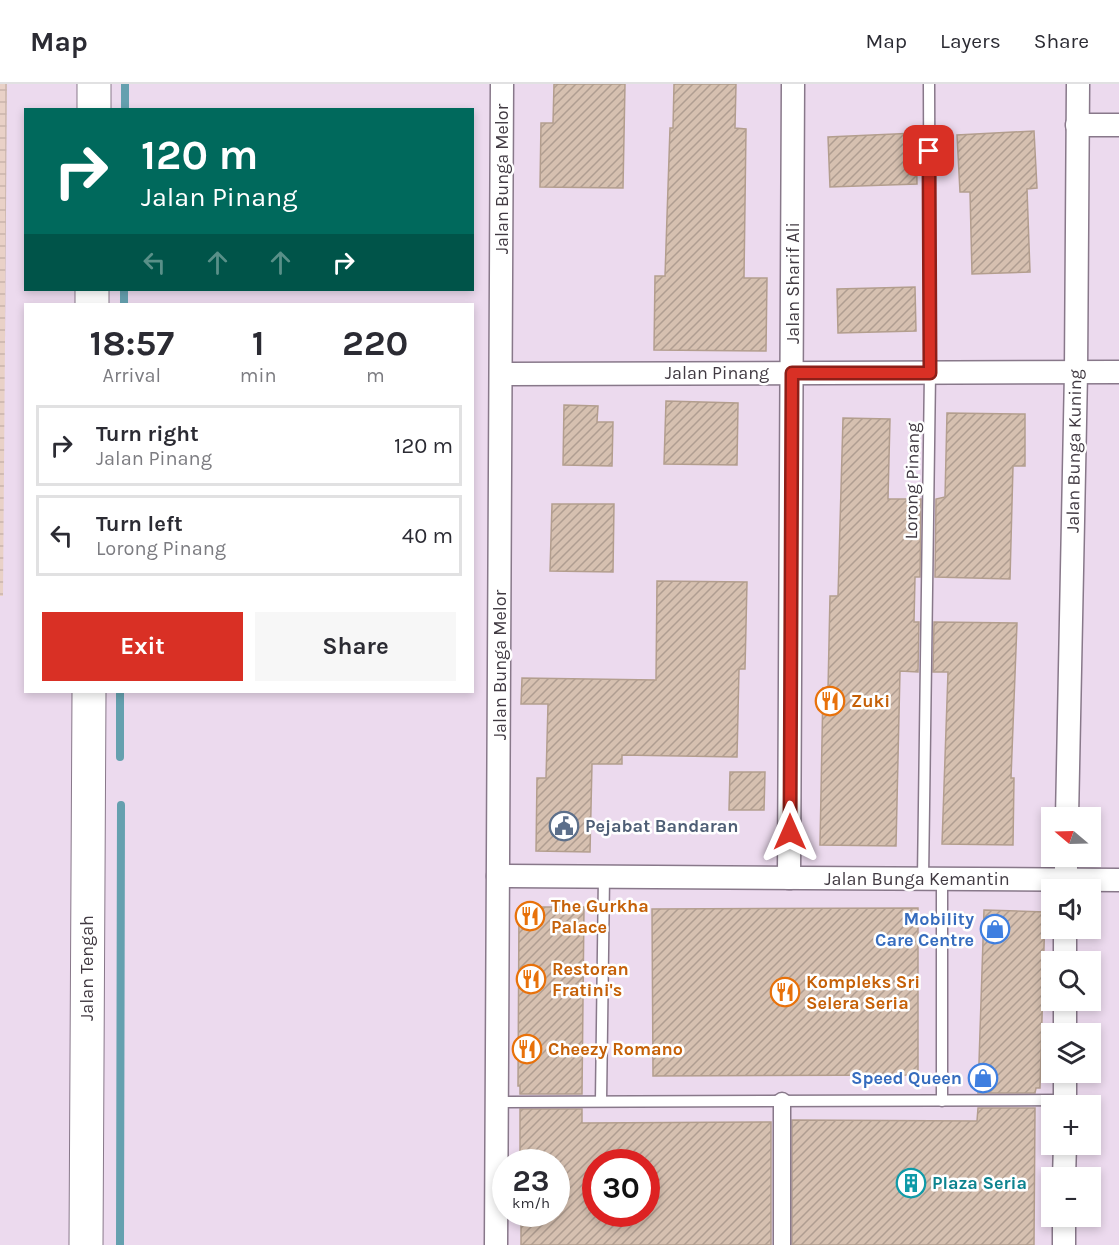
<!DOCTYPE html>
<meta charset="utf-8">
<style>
:root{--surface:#fff;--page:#f7f7f7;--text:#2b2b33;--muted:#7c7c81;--line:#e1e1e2;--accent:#d93025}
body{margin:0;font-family:Karla,sans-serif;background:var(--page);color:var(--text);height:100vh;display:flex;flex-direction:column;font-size:22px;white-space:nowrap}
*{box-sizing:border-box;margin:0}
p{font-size:20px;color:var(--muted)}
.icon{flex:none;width:33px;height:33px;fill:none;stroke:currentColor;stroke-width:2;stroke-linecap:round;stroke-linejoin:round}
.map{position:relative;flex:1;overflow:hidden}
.drawer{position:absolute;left:24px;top:219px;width:450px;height:390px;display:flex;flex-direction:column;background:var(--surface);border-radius:0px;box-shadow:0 3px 9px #0003}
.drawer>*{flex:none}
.top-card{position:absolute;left:24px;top:24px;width:450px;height:183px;border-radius:0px;box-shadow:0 3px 9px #0003;background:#00695c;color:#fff;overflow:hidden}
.needle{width:39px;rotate:289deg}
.buttons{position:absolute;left:1041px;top:723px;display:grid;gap:12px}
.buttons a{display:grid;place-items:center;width:60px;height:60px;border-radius:0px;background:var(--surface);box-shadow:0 3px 9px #0003;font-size:30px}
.speed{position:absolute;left:492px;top:1065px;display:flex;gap:12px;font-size:30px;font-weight:700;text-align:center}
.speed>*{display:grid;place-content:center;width:78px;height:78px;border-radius:50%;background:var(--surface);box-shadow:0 3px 9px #0003;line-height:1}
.speed small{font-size:15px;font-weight:400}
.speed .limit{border:9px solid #d22;background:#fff;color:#111}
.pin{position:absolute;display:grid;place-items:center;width:51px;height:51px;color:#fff;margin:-26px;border-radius:12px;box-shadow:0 3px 9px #0006}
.me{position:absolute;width:66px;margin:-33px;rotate:0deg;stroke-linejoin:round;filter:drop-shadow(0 0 4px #0008)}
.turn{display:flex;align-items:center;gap:21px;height:126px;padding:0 18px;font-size:27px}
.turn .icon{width:78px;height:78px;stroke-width:2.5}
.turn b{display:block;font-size:42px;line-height:51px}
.lanes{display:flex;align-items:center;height:57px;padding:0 18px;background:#0003;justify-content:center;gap:30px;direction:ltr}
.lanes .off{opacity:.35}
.eta{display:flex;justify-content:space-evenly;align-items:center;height:102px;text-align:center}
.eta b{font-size:36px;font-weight:700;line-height:42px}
.primary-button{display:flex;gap:12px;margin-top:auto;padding:12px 18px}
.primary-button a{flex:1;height:69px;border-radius:0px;background:var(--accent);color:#fff;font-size:24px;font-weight:700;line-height:69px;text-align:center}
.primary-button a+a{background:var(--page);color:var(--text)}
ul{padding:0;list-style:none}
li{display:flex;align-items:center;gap:18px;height:81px;margin:0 12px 9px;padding:0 6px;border:3px solid var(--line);border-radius:0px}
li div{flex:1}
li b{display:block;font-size:22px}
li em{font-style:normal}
header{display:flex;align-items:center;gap:36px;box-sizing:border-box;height:84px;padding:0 30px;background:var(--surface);border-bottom:2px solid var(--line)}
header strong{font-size:28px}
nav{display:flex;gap:33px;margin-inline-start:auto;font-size:21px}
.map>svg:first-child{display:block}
.industrial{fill:url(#industrial-grid)}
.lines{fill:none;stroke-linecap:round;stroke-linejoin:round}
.stream{stroke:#65a0af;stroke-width:8}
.building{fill:url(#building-hatch);stroke:#b39e8e;stroke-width:1.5;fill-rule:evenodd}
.service-casing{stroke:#88788a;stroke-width:13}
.pedestrian-casing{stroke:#88788a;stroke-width:19}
.minor-casing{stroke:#88788a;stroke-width:25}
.primary-casing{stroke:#88788a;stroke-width:35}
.service{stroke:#fff;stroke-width:10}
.pedestrian{stroke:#fff;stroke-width:16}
.minor{stroke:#fff;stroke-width:22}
.primary{stroke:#fff;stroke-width:33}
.route-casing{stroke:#8d1f18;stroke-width:15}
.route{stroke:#d93025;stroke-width:10}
.labels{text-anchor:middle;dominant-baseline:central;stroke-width:5;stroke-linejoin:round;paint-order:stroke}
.street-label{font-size:18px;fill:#413a42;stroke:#fff}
.food-label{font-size:18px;font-weight:bold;fill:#c56008;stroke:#fff;text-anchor:start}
.service-label{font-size:18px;font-weight:bold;fill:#4e5e75;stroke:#fff;text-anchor:start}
.shop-label{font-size:18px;font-weight:bold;fill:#366cbe;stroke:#fff;text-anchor:end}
.culture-label{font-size:18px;font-weight:bold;fill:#0d838f;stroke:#fff;text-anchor:start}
</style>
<header>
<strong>Map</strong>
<nav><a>Map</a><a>Layers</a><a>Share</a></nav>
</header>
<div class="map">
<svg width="1119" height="1161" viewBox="0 0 1119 1161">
<defs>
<pattern id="industrial-grid" width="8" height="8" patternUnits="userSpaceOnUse" patternTransform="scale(1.5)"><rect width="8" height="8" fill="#e9d1c7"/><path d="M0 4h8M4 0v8" fill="none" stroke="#c9b4ac"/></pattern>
<pattern id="building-hatch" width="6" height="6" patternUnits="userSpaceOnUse" patternTransform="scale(1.5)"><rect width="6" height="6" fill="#d6c0b0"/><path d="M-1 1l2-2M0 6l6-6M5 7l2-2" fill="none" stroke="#af9d91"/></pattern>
</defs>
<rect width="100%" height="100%" fill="#ecdaee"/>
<!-- industrial -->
<polygon class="industrial" points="0,0 7,0 3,512 0,512"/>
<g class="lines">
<!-- stream -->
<g class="stream">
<polyline points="125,26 125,0"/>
<polyline points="124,220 124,206"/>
<polyline points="120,673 120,608"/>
<polyline points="120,1161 121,721"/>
</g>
</g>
<!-- building -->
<g class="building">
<polygon points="554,0 625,0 623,104 540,103 541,39 553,39"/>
<polygon points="674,0 736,0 735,44 746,45 744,194 767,194 766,267 654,266 655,192 665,192 670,44 673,44"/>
<polygon points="1034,47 1037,104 1027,105 1030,188 972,190 970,108 960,108 957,51"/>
<polygon points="916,49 917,100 830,103 828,53"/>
<polygon points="915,203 916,247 838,249 837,205"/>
<polygon points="666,317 738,319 737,381 664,380"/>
<polygon points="564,321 598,322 597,338 613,338 612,382 563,381"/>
<polygon points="947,329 1025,330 1025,382 1013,382 1010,495 935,493 936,415 945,413"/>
<polygon points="843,334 890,335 888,415 921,415 920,493 915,493 914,538 919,538 918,588 900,587 896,762 820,761 823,604 828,605 830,512 838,512"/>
<polygon points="552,420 614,420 613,488 550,487"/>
<polygon points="657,497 747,498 745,585 739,585 737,673 622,671 622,680 592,680 590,768 536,767 537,694 546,694 548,620 521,620 522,594 656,596"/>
<polygon points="934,538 1017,539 1011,694 1014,694 1013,761 942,760 948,588 933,588"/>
<polygon points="730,688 765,688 764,726 729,726"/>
<polygon points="519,823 584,823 582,1010 520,1010 520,1002 518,1002"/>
<polygon points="918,824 918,991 653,992 652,825"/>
<polygon points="984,826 1045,828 1040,1004 1036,1004 1035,1009 978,1009"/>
<polygon points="978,1024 1035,1024 1034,1161 792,1161 792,1036 977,1037"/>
<path d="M520,1025H582V1039L771,1038V1161H521V1130H556V1078H520ZM596,1078H646V1130H596Z"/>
</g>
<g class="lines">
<!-- service casing -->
<g class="service-casing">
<g id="service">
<polyline points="923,794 930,289 929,0"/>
<polyline points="601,1017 604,792"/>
<polyline points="942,1017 942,795"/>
<polyline points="497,1018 1065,1016"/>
</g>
</g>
<!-- pedestrian casing -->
<g class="pedestrian-casing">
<polyline id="pedestrian" points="782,1161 782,1017"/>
</g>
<!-- minor casing -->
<g class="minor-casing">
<g id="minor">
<polyline points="1077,41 1119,41"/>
<polyline points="501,290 1119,288"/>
<polyline points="1067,734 1076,288 1078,0"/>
<polyline points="498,792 1119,796"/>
<polyline points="789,794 793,0"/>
<polyline points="1066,806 1066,772"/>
<polyline points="1065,878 1065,844"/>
<polyline points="1065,950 1065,916"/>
<polyline points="1065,1022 1065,988"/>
<polyline points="1064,1094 1065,1060"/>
<polyline points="496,1161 502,0"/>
<polyline points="1064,1161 1064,1132"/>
</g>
</g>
<!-- primary casing -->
<g class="primary-casing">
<g id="primary">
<polyline points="94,26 94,0"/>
<polyline points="92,220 92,206"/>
<polyline points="86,1161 89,608"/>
</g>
</g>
<!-- service -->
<use href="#service" class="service"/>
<!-- pedestrian -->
<use href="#pedestrian" class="pedestrian"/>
<!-- minor -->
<use href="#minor" class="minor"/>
<!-- primary -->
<use href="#primary" class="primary"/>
</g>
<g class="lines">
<!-- route casing -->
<g class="route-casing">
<polyline id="route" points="790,748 792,289 930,289 929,67"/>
</g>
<!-- route -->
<use href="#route" class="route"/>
</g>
<!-- icons -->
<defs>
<g id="restaurant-ring" transform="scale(1.5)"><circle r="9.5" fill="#fff" stroke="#e8710a" stroke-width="1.5"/><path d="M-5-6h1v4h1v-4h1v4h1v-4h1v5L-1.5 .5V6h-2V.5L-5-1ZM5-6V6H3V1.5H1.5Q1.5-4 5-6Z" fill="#e8710a"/></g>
<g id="civic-ring" transform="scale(1.5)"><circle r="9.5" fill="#fff" stroke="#5c6f8a" stroke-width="1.5"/><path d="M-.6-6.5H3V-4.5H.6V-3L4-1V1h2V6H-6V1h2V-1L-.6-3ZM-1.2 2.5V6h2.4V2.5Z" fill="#5c6f8a"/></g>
<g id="shop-ring" transform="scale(1.5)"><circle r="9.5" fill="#fff" stroke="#3f7fe0" stroke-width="1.5"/><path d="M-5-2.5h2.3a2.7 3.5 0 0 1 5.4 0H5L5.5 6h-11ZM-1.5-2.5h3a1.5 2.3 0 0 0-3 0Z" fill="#3f7fe0"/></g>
<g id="building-ring" transform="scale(1.5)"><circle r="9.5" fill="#fff" stroke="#0f9aa8" stroke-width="1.5"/><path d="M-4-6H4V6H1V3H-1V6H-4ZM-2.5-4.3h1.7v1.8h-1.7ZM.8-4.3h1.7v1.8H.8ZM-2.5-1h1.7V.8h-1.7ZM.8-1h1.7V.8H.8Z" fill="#0f9aa8"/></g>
</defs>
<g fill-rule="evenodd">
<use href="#restaurant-ring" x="830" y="617"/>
<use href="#civic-ring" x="564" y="742"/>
<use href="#restaurant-ring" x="530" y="832"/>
<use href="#shop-ring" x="995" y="845"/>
<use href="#restaurant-ring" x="531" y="895"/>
<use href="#restaurant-ring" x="785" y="908"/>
<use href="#restaurant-ring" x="527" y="965"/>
<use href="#shop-ring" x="983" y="994"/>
<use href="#building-ring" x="911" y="1099"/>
</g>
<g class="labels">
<!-- street labels -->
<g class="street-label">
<text transform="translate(502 95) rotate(-90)">Jalan Bunga Melor</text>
<text transform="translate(793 199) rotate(-90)">Jalan Sharif Ali</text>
<text x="717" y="289">Jalan Pinang</text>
<text transform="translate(1074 367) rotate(-89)">Jalan Bunga Kuning</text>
<text transform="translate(912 397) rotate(-89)">Lorong Pinang</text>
<text transform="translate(500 581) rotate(-90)">Jalan Bunga Melor</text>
<text x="917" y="795">Jalan Bunga Kemantin</text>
<text transform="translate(87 884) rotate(-90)">Jalan Tengah</text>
</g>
<!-- food labels -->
<g class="food-label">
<text x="851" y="617">Zuki</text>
<text x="551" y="822">The Gurkha<tspan x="551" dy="21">Palace</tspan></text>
<text x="552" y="885">Restoran<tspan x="552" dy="21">Fratini's</tspan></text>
<text x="806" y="898">Kompleks Sri<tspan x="806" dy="21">Selera Seria</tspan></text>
<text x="548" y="965">Cheezy Romano</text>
</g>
<!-- service labels -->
<g class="service-label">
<text x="585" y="742">Pejabat Bandaran</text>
</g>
<!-- shop labels -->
<g class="shop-label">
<text x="974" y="835">Mobility<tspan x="974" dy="21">Care Centre</tspan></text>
<text x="962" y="994">Speed Queen</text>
</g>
<!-- culture labels -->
<g class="culture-label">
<text x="932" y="1099">Plaza Seria</text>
</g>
</g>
</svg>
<div class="buttons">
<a><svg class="needle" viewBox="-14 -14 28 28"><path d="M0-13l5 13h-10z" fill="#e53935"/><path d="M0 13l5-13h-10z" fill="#7c7c81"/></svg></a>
<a><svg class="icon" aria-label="sound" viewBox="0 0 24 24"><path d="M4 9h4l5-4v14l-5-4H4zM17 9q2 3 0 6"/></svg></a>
<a><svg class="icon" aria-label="search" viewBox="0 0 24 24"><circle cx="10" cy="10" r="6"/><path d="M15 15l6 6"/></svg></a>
<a><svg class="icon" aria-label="layers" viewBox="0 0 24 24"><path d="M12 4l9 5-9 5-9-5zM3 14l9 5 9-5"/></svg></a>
<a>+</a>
<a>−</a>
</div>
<div class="speed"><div>23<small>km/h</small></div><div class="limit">30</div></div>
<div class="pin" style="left:929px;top:67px;background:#d93025"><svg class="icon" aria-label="arrive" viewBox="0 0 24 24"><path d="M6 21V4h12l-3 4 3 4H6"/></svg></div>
<svg class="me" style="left:790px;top:748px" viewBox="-20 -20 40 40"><path d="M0-17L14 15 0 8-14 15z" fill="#d93025" stroke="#fff" stroke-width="4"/></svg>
<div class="top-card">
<div class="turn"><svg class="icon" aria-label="right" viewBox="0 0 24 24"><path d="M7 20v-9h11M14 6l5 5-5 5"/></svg><div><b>120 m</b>Jalan Pinang</div></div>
<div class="lanes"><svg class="icon off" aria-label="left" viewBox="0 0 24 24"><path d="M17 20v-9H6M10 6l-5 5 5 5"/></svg><svg class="icon off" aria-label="ahead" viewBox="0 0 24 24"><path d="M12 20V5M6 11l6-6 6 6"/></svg><svg class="icon off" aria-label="ahead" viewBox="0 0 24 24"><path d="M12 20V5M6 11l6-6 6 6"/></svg><svg class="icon" aria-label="right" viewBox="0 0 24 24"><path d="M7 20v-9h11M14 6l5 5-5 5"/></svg></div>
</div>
<section class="drawer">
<div class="eta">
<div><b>18:57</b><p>Arrival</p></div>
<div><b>1</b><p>min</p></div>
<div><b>220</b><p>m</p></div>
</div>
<ul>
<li><svg class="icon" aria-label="right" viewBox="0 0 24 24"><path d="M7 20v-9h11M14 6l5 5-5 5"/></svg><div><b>Turn right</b><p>Jalan Pinang</p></div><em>120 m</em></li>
<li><svg class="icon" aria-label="left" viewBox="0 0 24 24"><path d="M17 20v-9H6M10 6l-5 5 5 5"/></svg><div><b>Turn left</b><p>Lorong Pinang</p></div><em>40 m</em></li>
</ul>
<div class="primary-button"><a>Exit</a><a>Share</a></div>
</section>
</div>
